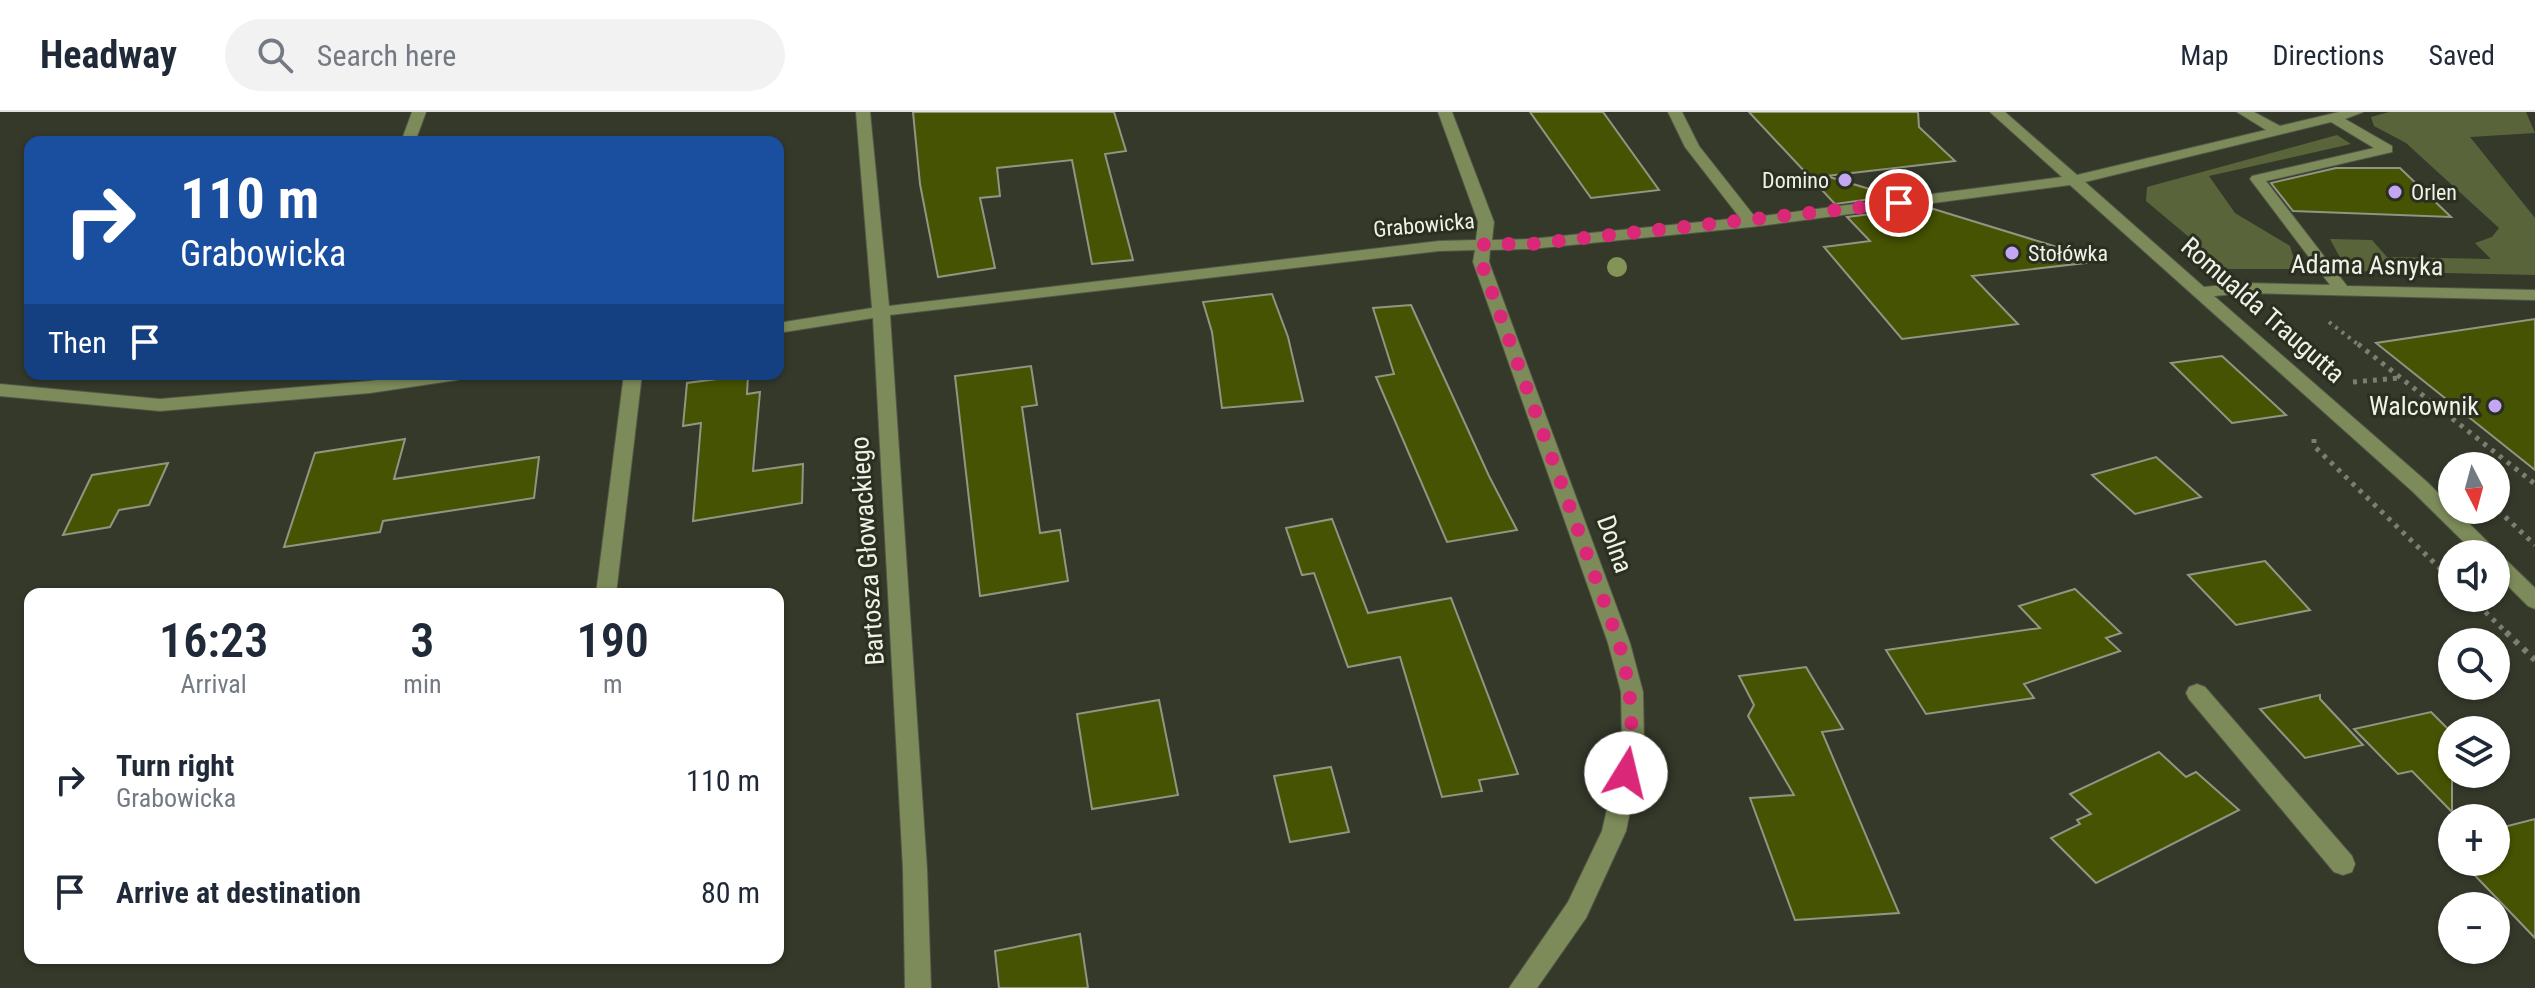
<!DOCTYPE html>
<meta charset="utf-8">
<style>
:root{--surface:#fff;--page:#f2f2f3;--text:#1f2937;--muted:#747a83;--line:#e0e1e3}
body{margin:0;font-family:"Roboto Condensed",sans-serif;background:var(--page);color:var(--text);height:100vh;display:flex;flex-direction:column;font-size:30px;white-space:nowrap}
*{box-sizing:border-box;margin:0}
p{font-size:26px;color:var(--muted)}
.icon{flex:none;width:44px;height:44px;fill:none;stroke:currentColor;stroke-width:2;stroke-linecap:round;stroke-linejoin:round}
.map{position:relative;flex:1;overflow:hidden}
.panel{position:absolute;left:24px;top:476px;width:760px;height:376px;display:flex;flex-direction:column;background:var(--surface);border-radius:16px;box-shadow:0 2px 6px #0004}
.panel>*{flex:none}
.hud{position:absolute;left:24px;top:24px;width:760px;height:244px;border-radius:16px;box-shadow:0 2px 6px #0004;background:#1a4fa0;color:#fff;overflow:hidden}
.needle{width:52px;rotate:174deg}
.fabs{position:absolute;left:2438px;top:340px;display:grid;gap:16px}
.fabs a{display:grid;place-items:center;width:72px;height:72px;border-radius:50%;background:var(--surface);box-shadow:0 2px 6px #0004;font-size:40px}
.pin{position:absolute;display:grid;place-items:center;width:68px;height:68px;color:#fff;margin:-34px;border:4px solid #fff;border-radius:50%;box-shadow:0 2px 8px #0007}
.me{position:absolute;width:88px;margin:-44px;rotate:9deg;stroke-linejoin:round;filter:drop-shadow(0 0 6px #0008)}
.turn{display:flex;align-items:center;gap:28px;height:168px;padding:0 24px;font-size:36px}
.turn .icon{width:104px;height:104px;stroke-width:2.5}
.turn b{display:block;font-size:56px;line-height:68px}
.then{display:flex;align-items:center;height:76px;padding:0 24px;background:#0003;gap:16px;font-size:30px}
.eta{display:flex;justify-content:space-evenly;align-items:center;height:136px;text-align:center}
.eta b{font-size:48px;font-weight:600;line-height:56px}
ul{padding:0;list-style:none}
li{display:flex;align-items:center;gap:24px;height:112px;padding:0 24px}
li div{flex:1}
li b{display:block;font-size:30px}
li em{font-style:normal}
header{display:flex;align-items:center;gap:48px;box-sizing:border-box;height:112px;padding:0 40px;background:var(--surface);border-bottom:2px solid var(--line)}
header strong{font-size:38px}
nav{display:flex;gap:44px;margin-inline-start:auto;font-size:28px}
.search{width:560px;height:72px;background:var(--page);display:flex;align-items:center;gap:20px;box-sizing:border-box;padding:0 28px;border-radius:44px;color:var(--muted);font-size:30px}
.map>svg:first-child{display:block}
.green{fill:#5a643b}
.building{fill:#455302;stroke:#919684;stroke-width:2}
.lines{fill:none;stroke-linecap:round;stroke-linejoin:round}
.minor-casing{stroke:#525748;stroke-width:2}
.path-far2{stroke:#7b7f72;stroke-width:4;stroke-dasharray:3 5;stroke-linecap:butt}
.path-far1{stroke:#7b7f72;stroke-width:5;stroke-dasharray:4 6;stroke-linecap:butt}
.path{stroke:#7b7f72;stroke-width:6;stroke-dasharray:5 7;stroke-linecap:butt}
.minor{fill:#7d8b5a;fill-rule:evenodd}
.tree{fill:#849457}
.route{stroke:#db2777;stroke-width:14;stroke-dasharray:0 25.2}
.poi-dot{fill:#c3a7f2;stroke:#2a2f20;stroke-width:3}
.labels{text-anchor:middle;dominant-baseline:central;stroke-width:6;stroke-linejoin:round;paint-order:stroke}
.far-poi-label{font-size:22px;fill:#eff2e8;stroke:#2a2f20;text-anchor:start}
.far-street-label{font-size:22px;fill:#eff2e8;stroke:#2a2f20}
.street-label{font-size:26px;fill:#eff2e8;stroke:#2a2f20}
.poi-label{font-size:26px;fill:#eff2e8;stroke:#2a2f20;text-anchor:end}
</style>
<header>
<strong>Headway</strong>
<div class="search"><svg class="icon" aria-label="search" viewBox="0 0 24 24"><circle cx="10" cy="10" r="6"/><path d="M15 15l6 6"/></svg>Search here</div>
<nav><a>Map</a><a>Directions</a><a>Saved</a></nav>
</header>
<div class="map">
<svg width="2535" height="876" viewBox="0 0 2535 876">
<rect width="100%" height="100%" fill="#34392a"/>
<!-- green -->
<g class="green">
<polygon points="2389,0 2526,0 2535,21 2470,25 2535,106 2535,163 2354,159 2344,153 2330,127 2372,128 2387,145 2491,147 2475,131 2492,125 2499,116 2406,31 2374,14 2371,5"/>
<polygon points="2337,23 2351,32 2209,64 2235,101 2290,134 2297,157 2227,157 2146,89 2147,75"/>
</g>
<!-- building -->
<g class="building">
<polygon points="913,0 1114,0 1126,39 1105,42 1133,148 1092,152 1072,48 997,56 1000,84 980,86 995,156 938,165 920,72"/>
<polygon points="1530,0 1603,0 1659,78 1591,86"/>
<polygon points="1749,0 1918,0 1919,15 1955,49 1826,64 1893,84 1835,92"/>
<polygon points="2336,56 2400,56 2451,105 2293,99 2271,71"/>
<polygon points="1927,95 2103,149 1972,164 2018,212 1902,227 1824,135 1870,129 1847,105"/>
<polygon points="1272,182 1288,225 1303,289 1222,296 1212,220 1203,190"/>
<polygon points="1411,193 1489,364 1517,418 1447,430 1376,265 1394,262 1373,196"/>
<polygon points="2535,207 2535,358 2376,231"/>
<polygon points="2222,244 2286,303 2232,311 2171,251"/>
<polygon points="1031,254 1037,293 1022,295 1040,421 1060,418 1068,469 980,484 955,264"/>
<polygon points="748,263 747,282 760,280 753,359 803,352 802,391 693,409 701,311 683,314 687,271"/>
<polygon points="405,327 394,367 539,345 534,386 383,409 380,420 284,435 315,341"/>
<polygon points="2156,345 2201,385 2135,402 2092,363"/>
<polygon points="168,351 149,393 119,398 110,415 63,423 92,363"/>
<polygon points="1332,407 1368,501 1451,486 1518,662 1479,668 1482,679 1442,685 1400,545 1348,555 1314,461 1302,463 1286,416"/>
<polygon points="2265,449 2310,498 2236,513 2188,463"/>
<polygon points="2075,477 2121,521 2106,526 2120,539 2024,572 2034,586 1926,602 1886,538 2040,516 2019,494"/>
<polygon points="1806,555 1843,617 1822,620 1899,801 1795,808 1750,686 1794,683 1748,604 1754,593 1739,564"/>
<polygon points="2320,583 2320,587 2363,633 2305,646 2260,597"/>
<polygon points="1159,588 1178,683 1092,697 1077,602"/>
<polygon points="2431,600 2452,621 2452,700 2412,659 2398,662 2354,617"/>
<polygon points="2159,640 2186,665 2196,660 2239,698 2096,771 2051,726 2080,712 2077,708 2091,702 2070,682"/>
<polygon points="1331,655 1349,720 1290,730 1274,664"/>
<polygon points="2535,707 2535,826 2462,750 2496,750 2496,717"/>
<polygon points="1080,822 1088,876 999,876 995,839"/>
</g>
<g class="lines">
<!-- minor casing -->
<g class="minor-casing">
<g id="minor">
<polygon points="412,0 426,0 415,30 401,30"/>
<path d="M856,0H870L889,194L1439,129L1476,128L1478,110L1438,0H1452L1494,110L1492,128L1531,127L1740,106L1685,35L1668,0H1682L1699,34L1755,105L2062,65L1990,0H2005L2077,63L2266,18L2237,0H2254L2280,14L2339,0H2363L2345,7L2392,34V40L2266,69L2347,174L2535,178V188L2245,181L2214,184L2426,369L2495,437L2497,443L2503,445L2535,476V497L2528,494L2496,462V442H2476L2412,379L2070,73L1751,115L1531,137L1490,138L1489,150L1630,531L1643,580L1644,631L1626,719L1586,806L1537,876H1509L1568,790L1602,719L1622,631L1621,580L1608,531L1473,150L1475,138L1439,139L890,203L927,757L931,876H905L903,757L873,206L778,221V211L872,196ZM2331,10L2374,36L2252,64L2250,67L2330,173L2245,171L2204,175L2085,70Z"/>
<polygon points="420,262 466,262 457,268 370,281 160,299 0,284 0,272 160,287 370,269"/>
<polygon points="624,262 642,262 616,482 596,482"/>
<polygon points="2197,572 2205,575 2352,744 2355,752 2352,760 2343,763 2334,760 2189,587 2186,581 2189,575"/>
</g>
</g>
<!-- path-far2 -->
<polyline class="path-far2" points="2329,210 2360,234"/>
<!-- path-far1 -->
<g class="path-far1">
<polyline points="2358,232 2535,372"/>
<polyline points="2353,270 2399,266"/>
<polyline points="2314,327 2314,334 2452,468"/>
<polyline points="2498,398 2535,433"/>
<polyline points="2471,486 2508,522"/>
</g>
<!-- path -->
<polyline class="path" points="2506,520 2535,548"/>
<!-- minor -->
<use href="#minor" class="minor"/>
</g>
<!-- trees -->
<circle class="tree" cx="1617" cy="155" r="10"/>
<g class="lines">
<!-- route -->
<path class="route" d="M1626,661C1636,615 1631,576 1619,531L1481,150L1484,132H1531L1899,91"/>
</g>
<!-- markers -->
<g class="poi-dot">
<circle cx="1845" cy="68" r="8"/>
<circle cx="2395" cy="80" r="8"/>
<circle cx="2012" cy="141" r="8"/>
<circle cx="2495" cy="294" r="8"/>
</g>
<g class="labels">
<!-- far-poi labels -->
<g class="far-poi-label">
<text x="1829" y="68" text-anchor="end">Domino</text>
<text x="2411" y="80">Orlen</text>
<text x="2028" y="141">Stołówka</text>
</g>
<!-- far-street labels -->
<g class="far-street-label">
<text transform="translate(1424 113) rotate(-5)">Grabowicka</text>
</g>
<!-- street labels -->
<g class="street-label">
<text transform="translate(2367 153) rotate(1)">Adama Asnyka</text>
<text transform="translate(2263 198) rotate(41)">Romualda Traugutta</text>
<text transform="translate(1615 432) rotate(70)">Dolna</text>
<text transform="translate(867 439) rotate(-94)">Bartosza Głowackiego</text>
</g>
<!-- poi labels -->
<g class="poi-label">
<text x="2479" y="294">Walcownik</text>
</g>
</g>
</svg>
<div class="fabs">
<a><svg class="needle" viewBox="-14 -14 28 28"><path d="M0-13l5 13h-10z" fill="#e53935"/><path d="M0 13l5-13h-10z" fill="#747a83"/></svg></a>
<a><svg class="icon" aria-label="sound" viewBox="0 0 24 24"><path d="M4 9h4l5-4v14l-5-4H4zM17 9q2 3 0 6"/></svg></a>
<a><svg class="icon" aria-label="search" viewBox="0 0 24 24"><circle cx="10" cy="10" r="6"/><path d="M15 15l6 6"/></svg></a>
<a><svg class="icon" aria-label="layers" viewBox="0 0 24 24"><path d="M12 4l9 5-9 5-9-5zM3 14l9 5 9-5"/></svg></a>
<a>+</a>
<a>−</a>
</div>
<div class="pin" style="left:1899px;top:91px;background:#d93025"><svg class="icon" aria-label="arrive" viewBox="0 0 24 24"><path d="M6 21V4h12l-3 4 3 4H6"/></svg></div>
<svg class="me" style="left:1626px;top:661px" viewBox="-20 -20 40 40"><circle r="19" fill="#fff"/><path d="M0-13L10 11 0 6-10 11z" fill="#db2777"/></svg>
<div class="hud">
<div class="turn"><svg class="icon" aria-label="right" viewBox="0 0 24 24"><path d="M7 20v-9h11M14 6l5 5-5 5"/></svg><div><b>110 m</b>Grabowicka</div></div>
<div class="then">Then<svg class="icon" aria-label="arrive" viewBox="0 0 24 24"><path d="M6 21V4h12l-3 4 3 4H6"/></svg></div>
</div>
<section class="panel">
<div class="eta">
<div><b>16:23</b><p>Arrival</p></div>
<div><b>3</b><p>min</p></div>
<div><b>190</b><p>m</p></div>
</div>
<ul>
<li><svg class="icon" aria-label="right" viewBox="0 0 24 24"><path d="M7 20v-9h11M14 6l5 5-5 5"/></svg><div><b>Turn right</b><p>Grabowicka</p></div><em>110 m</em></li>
<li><svg class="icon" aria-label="arrive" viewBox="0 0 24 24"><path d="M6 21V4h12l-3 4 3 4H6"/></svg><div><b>Arrive at destination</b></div><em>80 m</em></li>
</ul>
</section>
</div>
